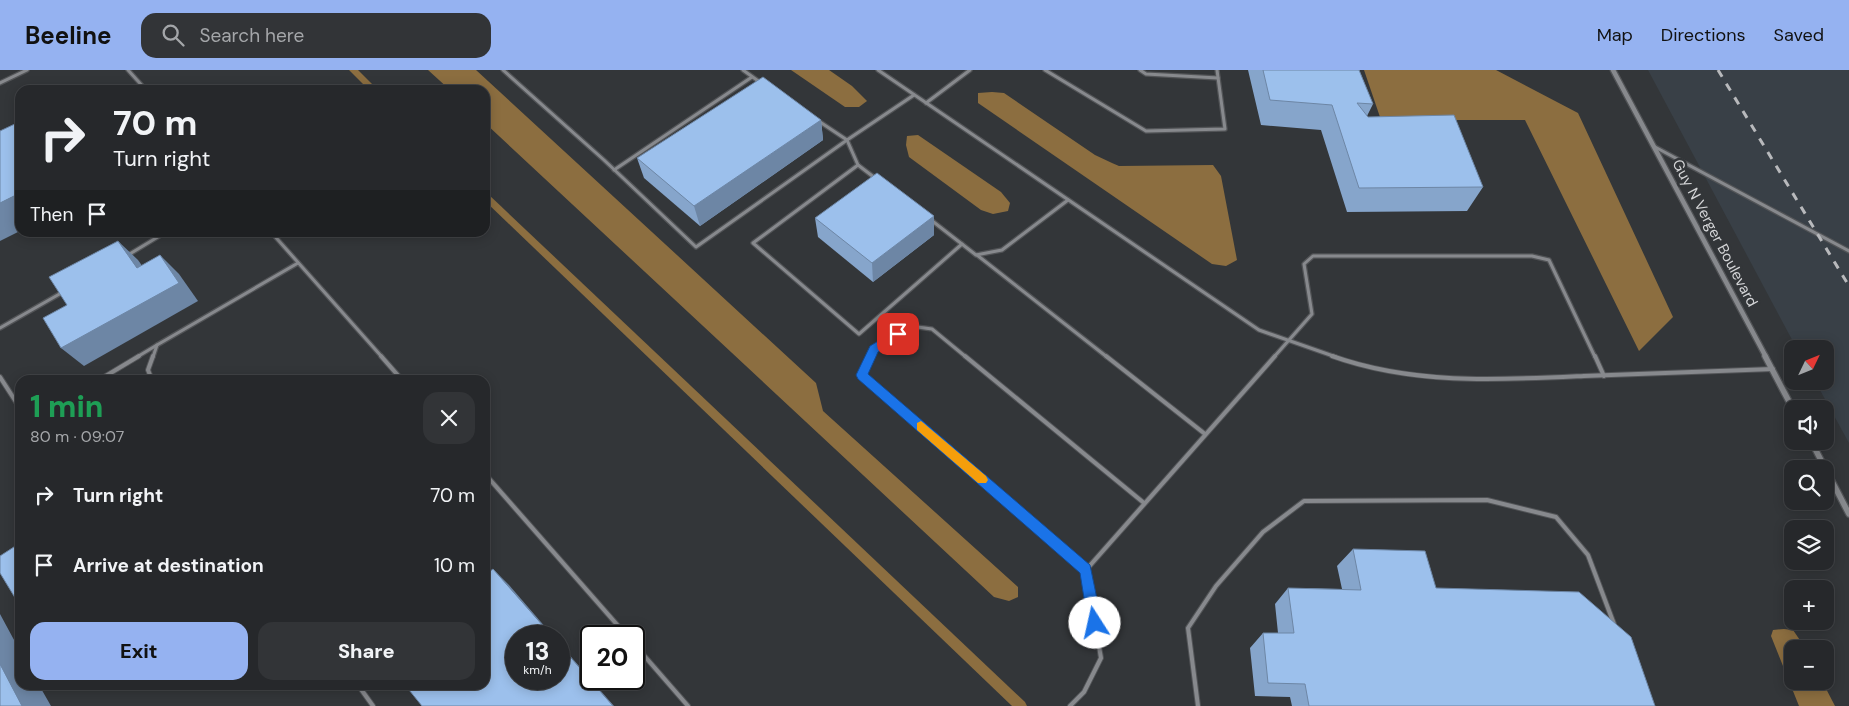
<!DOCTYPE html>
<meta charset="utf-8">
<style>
:root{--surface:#26282b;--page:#323437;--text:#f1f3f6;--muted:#a4a6a9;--line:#424447;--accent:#95b2f1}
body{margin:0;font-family:"DM Sans",sans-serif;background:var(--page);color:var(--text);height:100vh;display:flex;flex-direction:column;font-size:19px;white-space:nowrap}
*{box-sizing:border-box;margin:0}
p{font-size:16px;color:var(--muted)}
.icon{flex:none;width:28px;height:28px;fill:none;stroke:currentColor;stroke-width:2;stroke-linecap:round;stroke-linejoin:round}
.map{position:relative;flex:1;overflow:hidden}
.panel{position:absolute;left:15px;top:305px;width:475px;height:315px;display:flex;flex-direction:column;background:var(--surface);border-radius:15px;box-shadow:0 2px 12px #0003,0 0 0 1px var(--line)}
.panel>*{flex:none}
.banner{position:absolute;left:15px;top:15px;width:475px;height:152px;border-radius:15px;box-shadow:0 2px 12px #0003,0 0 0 1px var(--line);background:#26282b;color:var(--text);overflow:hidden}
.needle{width:32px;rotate:47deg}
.buttons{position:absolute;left:1784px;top:270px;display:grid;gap:10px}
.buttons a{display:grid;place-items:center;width:50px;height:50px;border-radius:10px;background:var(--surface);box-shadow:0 2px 12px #0003,0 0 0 1px var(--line);font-size:25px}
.speed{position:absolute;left:505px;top:555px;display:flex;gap:10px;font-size:25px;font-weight:700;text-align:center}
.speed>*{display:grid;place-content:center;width:65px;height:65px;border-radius:50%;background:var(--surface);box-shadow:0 2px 12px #0003,0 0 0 1px var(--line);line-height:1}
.speed small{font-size:12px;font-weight:400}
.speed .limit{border:2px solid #111;border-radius:8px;background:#fff;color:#111}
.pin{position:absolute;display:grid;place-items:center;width:42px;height:42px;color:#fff;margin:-21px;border-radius:10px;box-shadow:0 2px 8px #0006}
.me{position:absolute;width:55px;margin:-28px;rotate:350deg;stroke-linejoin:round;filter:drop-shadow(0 0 4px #0008)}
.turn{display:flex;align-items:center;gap:18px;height:105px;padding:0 15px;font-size:22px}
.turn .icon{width:65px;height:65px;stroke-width:2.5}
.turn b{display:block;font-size:35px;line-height:42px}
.then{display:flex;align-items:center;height:48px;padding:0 15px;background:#0003;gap:10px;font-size:19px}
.round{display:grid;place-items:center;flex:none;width:52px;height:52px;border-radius:15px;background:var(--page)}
.summary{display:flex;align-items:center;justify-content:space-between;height:85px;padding:0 15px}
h1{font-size:30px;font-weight:800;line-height:38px;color:#1e9e55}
.button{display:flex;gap:10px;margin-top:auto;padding:10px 15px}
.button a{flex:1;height:58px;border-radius:15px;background:var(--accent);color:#111;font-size:20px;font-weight:800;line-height:58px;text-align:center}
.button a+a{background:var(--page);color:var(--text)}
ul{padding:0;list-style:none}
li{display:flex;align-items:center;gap:15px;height:70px;padding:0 15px}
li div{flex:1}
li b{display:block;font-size:19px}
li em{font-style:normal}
header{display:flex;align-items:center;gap:30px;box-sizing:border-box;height:70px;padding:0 25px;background:var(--accent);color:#111}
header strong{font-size:24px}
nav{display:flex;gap:28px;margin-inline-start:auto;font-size:18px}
.search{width:350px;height:45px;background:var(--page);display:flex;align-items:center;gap:12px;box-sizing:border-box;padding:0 18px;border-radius:15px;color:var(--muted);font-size:19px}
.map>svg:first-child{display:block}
.built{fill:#394047}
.water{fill:#8c6e40}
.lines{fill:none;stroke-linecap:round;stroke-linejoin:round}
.stream{fill:#8c6e40;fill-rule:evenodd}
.lane-far1-casing{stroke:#525457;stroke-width:5.5}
.lane-casing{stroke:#525457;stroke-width:6}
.street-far1-casing{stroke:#525457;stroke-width:7}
.street-casing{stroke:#525457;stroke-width:8}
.lane-far1{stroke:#87898d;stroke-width:3}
.lane{stroke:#87898d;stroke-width:4}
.street-far1{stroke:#87898d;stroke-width:4.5}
.street{stroke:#87898d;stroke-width:5.5}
.rail{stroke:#b8b9bc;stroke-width:3;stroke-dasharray:8 8;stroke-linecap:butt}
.wall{fill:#86a5cb}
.shaded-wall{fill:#6d86a5}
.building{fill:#9cc0ec;stroke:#6d86a5}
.route{fill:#1a73e8;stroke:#114b97}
.slow{fill:#f59e0b}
.labels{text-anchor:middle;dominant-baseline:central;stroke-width:5;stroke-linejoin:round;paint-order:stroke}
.street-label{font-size:15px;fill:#d4d5d7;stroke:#333639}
</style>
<header>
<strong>Beeline</strong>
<div class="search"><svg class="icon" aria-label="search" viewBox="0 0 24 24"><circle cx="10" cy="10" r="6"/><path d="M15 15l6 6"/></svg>Search here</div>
<nav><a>Map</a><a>Directions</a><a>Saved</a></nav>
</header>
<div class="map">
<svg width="1849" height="636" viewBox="0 0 1849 636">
<rect width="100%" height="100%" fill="#333639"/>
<!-- built -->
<polygon class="built" points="1648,0 1849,0 1849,373 1815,311 1825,311 1825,279 1797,279"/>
<!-- water -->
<g class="water">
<polygon points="428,0 476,0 816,313 823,341 1018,517 1018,527 1009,531 994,527 485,53 485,20 450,20"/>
<polygon points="791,0 829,0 852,16 867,31 859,37 845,37"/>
<polygon points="1364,0 1496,0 1578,43 1673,247 1639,281 1525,50 1381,50"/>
<polygon points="992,22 1004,23 1095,85 1112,93 1119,96 1213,95 1221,106 1237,190 1226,196 1212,194 978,33 978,23"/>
<polygon points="918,65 1001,122 1010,133 1008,141 993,144 981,140 909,87 906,75 907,66"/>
<polygon points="1784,559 1793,560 1806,579 1792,579 1792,611 1822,611 1835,636 1799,636 1771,566 1773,560"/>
</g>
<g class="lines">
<!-- stream -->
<g class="stream">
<polygon points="349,0 358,0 378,20 369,20"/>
<polygon points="485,123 488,124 1025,632 1027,636 1012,636 485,131"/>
</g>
<!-- lane-far1 casing -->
<g class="lane-far1-casing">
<g id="lane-far1">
<polyline points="128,0 146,20"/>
<polyline points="503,0 604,90 696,177 847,70 817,50"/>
<polyline points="743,0 761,13"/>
<polyline points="878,0 1259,260 1336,287"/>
<polyline points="1045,0 1146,61 1225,59 1217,0"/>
<polyline points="1140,0 1146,4 1218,8"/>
<polyline points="0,13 27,0"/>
<polyline points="926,33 970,0"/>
<polyline points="1655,77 1849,181"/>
<polyline points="858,95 753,173 859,264 962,174"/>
<polyline points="614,100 752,7"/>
<polyline points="875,108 858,95 847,70 914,25"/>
<polyline points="931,150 976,185 1002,180 1068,130"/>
<polyline points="271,162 382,287"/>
<polyline points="128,185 166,162"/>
<polyline points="977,185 1107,287"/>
<polyline points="0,258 63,222"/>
<polyline points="137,287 157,275"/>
<polyline points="153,287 157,275 298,193"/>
<polyline points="870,287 874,279 910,256 932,259 966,287"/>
<polyline points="1274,287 1312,244 1304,194 1313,186 1532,186 1549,190 1595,287"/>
</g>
</g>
<!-- lane casing -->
<g class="lane-casing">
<g id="lane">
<polyline points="381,286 402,310"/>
<polyline points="871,286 862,305 1086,500"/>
<polyline points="965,286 1144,433"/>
<polyline points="1106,286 1205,364"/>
<path d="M1332,286C1413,315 1499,310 1584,306C1647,304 1710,301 1773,299"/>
<polyline points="1595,286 1604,306"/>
<polyline points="0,307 20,338"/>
<polyline points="99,310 139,286"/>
<polyline points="152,310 148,300 153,286"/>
<polyline points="485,404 627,566"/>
<polyline points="634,574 688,636"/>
<polyline points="358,615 373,636"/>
<polyline points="1070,636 1084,622 1101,588 1086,500 1275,286"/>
<polyline points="1198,636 1188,558 1216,516 1263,462 1304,431 1487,430 1556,447 1588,485 1614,554"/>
</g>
</g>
<!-- street-far1 casing -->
<g class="street-far1-casing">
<polyline id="street-far1" points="1613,0 1766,287"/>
</g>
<!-- street casing -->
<g class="street-casing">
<g id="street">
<polyline points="1765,286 1793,339"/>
<polyline points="1811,371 1849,444"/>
</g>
</g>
<!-- lane-far1 -->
<use href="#lane-far1" class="lane-far1"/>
<!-- lane -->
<use href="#lane" class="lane"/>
<!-- street-far1 -->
<use href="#street-far1" class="street-far1"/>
<!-- street -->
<use href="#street" class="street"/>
<!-- rail -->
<polyline class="rail" points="1718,0 1849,216"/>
</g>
<!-- wall -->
<g class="wall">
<polygon points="1248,0 1359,0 1373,34 1367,46 1368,47 1483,117 1467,141 1347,142 1321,60 1261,55"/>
<polygon points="821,50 823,70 700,156 644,108 637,88"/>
<polygon points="934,146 934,165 873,212 818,167 815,148"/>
<polygon points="1353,479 1436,518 1655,636 1292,636 1290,627 1255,626 1250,578 1263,563 1278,563 1275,534 1288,518 1342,519 1337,496"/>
</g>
<!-- shaded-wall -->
<g class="shaded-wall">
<polygon points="821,50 823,70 700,156 694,136"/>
<polygon points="20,123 20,161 0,171 0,133"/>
<polygon points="934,146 934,165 873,212 872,193"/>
<polygon points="118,171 138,190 157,217 137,198"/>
<polygon points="160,185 179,204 198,231 84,296 61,278"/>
<polygon points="493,499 509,515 553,566 552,566"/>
<polygon points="0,544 20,581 20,615 39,615 51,636 22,636 0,594"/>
<polygon points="559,573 614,636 613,636 559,574"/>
</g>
<!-- building -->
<g class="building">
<polygon points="1263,0 1359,0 1373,34 1357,33 1368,47 1454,45 1483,117 1359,118 1332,35 1270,30"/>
<polygon points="763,7 821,50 694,136 637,88"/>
<polygon points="19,52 20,123 0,133 0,61"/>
<polygon points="877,103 934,146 872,193 815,148"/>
<polygon points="118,171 137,198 160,185 179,213 61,278 43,248 67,235 49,207"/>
<polygon points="20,473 20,536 0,503 0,486"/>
<polygon points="1353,479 1425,481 1436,518 1579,522 1631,567 1655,636 1309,636 1305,614 1268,613 1263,563 1294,563 1288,518 1361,520"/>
<polygon points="493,499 552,566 516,566 516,609 559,609 559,574 613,636 422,636 405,615 485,615 485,505"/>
<polygon points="0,594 22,636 0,636"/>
</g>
<!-- route -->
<polygon class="route" points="898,259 902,261 902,267 878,282 868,304 1090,495 1102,553 1100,557 1095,559 1090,557 1088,553 1080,503 858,309 856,305 870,276"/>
<!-- slow -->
<polygon class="slow" points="921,351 986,406 988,410 986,413 978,413 917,360 917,353"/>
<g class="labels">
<!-- street labels -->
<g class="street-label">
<text transform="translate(1715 163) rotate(62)">Guy N Verger Boulevard</text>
</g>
</g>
</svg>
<div class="buttons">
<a><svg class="needle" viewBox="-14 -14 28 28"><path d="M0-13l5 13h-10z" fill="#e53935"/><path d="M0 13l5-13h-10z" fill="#a4a6a9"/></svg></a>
<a><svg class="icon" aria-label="sound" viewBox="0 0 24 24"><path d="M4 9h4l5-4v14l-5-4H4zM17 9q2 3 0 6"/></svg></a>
<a><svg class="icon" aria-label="search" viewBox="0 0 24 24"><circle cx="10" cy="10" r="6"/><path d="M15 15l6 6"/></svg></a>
<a><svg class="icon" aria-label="layers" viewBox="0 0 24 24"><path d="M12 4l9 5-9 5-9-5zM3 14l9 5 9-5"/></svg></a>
<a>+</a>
<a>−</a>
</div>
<div class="speed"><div>13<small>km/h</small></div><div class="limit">20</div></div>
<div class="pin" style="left:898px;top:264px;background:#d93025"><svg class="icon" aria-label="arrive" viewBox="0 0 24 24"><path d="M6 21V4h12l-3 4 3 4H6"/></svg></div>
<svg class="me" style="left:1095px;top:553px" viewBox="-20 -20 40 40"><circle r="19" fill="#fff"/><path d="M0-13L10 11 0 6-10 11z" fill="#1a73e8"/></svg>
<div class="banner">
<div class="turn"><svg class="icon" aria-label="right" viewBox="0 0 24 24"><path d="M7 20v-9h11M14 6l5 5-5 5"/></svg><div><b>70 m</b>Turn right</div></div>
<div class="then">Then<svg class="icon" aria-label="arrive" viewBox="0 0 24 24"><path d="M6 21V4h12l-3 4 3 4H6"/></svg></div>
</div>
<section class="panel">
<div class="summary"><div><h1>1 min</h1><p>80 m · 09:07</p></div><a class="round"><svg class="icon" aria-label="close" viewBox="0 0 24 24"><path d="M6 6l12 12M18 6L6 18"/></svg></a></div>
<ul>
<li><svg class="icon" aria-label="right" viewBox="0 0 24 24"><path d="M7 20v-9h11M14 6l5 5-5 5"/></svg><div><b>Turn right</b></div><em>70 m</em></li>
<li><svg class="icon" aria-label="arrive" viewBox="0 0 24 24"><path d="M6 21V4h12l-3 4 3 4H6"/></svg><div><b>Arrive at destination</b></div><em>10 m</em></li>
</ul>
<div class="button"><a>Exit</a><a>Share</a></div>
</section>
</div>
